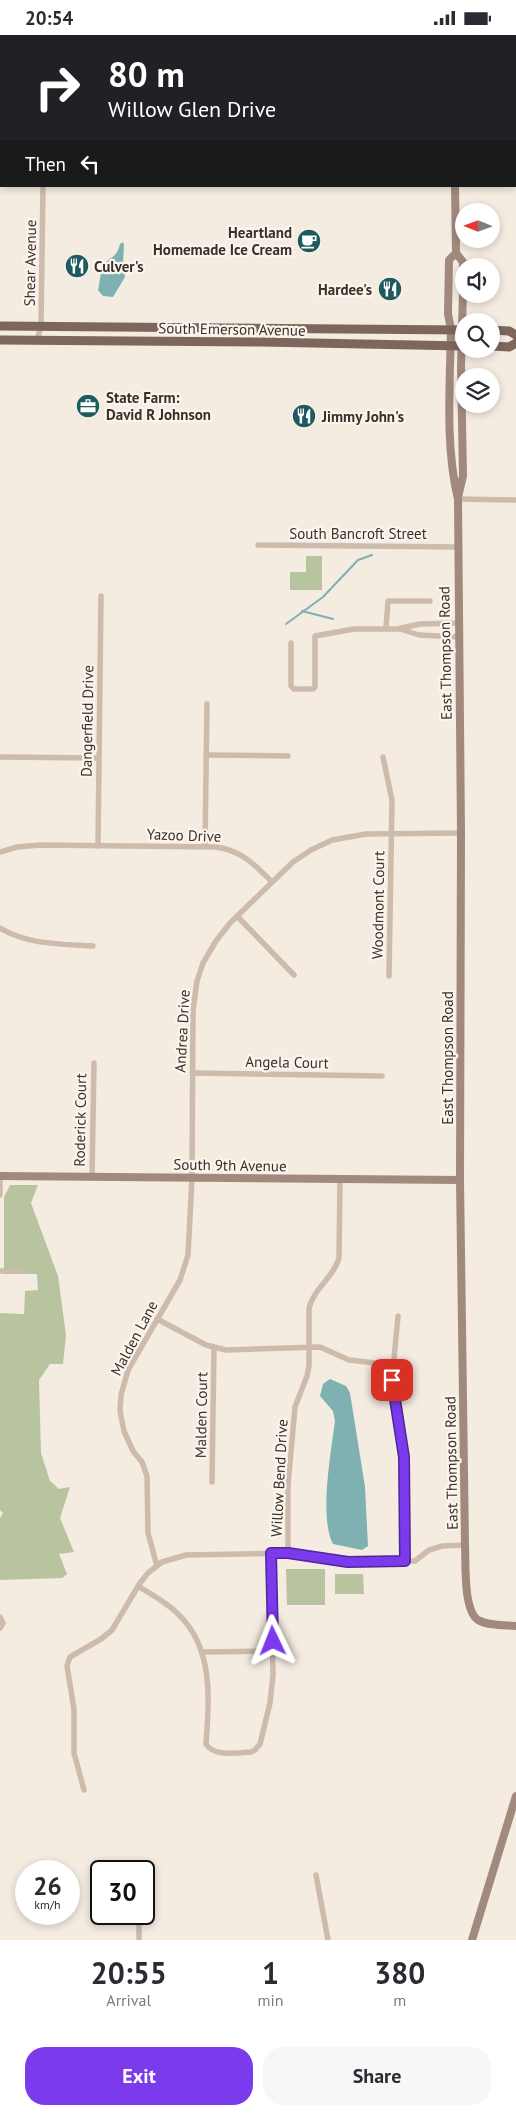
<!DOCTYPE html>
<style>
:root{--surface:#fff;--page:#f7f7f7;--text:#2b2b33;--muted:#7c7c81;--accent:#7c3aed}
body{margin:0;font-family:"PT Sans",sans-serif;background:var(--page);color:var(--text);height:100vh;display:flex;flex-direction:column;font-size:19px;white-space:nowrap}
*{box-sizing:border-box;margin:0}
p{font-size:16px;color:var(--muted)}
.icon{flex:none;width:28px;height:28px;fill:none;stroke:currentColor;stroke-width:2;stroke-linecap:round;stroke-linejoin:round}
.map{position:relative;height:1905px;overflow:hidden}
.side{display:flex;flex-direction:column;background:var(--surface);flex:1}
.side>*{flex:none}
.banner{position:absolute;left:0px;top:0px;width:516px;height:152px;box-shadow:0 2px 8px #0003;background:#202124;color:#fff;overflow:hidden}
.needle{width:32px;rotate:271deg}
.buttons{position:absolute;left:455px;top:168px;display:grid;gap:10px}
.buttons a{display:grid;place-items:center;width:45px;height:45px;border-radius:50%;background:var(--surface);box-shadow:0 2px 8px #0003;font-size:25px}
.speed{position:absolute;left:15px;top:1825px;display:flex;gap:10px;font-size:25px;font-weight:700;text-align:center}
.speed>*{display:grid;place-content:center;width:65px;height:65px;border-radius:50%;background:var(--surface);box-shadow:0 2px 8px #0003;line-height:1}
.speed small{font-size:12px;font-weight:400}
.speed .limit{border:2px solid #111;border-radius:8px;background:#fff;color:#111}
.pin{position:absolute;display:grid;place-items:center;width:42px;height:42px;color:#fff;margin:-21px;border-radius:10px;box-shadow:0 2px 8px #0006}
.me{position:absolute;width:55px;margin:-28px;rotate:358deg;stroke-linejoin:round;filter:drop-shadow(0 0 4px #0008)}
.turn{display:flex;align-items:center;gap:18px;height:105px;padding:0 25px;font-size:22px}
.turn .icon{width:65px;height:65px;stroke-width:2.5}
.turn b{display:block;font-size:35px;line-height:42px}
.then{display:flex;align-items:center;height:48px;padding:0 25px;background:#0003;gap:10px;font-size:19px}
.eta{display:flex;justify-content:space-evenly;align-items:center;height:85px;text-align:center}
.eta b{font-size:30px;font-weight:800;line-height:35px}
.action{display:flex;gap:10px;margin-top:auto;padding:10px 25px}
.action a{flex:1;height:58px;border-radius:20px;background:var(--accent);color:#fff;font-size:20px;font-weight:800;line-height:58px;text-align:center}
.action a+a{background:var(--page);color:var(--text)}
.status{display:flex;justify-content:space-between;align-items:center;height:35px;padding:0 25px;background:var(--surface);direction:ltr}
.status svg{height:14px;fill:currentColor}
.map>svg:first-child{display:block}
.green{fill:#b8c4a0}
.water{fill:#7fb0b2}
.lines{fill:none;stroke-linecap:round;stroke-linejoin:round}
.stream{stroke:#7fb0b2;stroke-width:2}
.street{stroke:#cdbbac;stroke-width:5.5}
.secondary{stroke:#a18a7d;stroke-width:8}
.primary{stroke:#7d675c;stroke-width:9}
.route-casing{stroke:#51269a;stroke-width:12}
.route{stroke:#7c3aed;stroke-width:9}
.labels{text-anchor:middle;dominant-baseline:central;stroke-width:4.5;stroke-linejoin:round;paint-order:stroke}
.poi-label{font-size:15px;font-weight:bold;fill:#3b302b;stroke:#fbf5ee;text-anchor:start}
.street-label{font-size:15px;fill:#3b302b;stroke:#fbf5ee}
</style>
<div class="status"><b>20:54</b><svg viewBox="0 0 49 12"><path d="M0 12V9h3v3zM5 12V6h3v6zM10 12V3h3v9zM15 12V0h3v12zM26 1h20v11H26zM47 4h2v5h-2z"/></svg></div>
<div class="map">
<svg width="516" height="1905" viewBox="0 0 516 1905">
<rect width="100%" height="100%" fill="#f4ebe1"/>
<!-- green -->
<g class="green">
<polygon points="306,521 322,521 322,555 290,555 290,537 306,537"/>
<polygon points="10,1150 38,1150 31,1168 58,1241 66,1300 63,1329 50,1329 39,1345 41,1418 50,1446 59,1454 70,1452 60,1483 74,1517 59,1519 67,1539 62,1543 0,1545 0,1483 3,1478 0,1475 0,1278 24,1279 25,1256 38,1255 37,1239 4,1239 4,1162"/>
<polygon points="286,1534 325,1534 325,1570 287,1570"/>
<polygon points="335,1539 363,1539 364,1559 335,1559"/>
</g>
<!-- water -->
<g class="water">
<path d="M123,207L124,210L123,228L125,242L113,262L103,261L98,255C100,248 100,238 103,231C110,220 116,225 120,209Z"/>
<path d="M330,1344L346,1351L350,1358L365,1452L368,1511L362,1515L333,1509C319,1483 331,1417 335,1386L333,1376L320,1361L323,1349Z"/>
</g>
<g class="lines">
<!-- stream -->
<g class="stream">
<polyline points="302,576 333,584"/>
<polyline points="286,589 323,562 358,525 372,520"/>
</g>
<!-- street -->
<g class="street">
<polyline points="43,0 43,1"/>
<polyline points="37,305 41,291 43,151"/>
<polyline points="458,464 516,465"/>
<polyline points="258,510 458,512"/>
<polyline points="386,593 388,566 430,566"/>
<polyline points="400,594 419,600 458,602"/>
<polyline points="291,608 291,651 294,654 313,654 315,652 315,601 354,594 397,594 420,589 458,588"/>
<polyline points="206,720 288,721"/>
<polyline points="0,722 98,723"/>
<polyline points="383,722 392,765 389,941"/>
<polyline points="98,811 101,561"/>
<polyline points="205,811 207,669"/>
<path d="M0,817L17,812L40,810L216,812C241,815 255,830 272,847"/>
<polyline points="237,881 294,940"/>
<path d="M0,893C29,910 61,909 93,911"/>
<polyline points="193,1038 382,1041"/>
<polyline points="92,1142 94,1028"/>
<polyline points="0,1160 0,1141"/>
<polyline points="0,1236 18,1236"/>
<polyline points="398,1281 392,1345 404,1422 405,1525"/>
<polyline points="157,1284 206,1310 226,1315 320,1312 349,1325 393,1330"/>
<polyline points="212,1447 214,1313"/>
<path d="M288,1518V1450L295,1372L307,1341L309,1331V1273C314,1253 334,1242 339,1223L340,1145"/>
<polyline points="157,1531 148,1498 147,1441 142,1427 133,1416 124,1396 120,1376 121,1360 128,1335 180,1245 188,1220 192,1143 193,975 197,946 203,928 216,906 230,888 293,827 311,815 332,805 366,799 461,798"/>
<path d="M138,1551C152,1560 168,1568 179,1580C214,1614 209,1665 206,1709C213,1722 239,1718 251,1717L255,1715L260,1709L270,1668L273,1640L271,1518"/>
<polyline points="0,1582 3,1588 0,1593"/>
<polyline points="202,1617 273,1616"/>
<polyline points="84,1755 74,1718 74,1674 67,1631 70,1622 101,1604 112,1595 140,1548 148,1538 162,1527 186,1520 288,1518 348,1527 415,1526 429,1515 442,1511 465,1510"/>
<polyline points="316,1840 328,1905"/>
<polyline points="98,1842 101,1842"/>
<polyline points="139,1905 139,1879"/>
</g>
<!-- secondary -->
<g class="secondary">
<polyline points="455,1 455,0"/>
<polyline points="455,151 456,218 463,227 463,257 461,331 463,441 458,462"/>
<path d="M456,218L449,225L448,279L451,294C450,349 445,411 458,464L461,798L460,1145L465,1510C466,1528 463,1575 478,1585C488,1591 504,1590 516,1591"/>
<polyline points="0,1141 460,1145"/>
<polyline points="472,1905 516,1761"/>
</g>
<!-- primary -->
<g class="primary">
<polyline points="0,291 464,295"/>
<polyline points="491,295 509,296 516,300"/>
<polyline points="0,305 262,307 464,311"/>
<polyline points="491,311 509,312 516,308"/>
</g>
</g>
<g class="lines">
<!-- route casing -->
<g class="route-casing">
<polyline id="route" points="273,1606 271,1518 288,1518 348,1527 405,1526 404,1422 392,1345"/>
</g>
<!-- route -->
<use href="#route" class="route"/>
</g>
<!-- icons -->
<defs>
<g id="cafe-disc" transform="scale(1.25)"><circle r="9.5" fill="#1f5a5e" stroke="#fbf5ee"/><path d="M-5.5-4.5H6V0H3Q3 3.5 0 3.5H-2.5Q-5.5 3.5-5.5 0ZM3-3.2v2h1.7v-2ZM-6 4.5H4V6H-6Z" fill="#fff"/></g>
<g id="restaurant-disc" transform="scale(1.25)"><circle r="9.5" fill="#1f5a5e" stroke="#fbf5ee"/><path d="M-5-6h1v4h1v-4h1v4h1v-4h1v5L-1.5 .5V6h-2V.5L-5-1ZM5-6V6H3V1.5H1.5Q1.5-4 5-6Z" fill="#fff"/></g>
<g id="office-disc" transform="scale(1.25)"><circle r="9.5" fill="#1f5a5e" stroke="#fbf5ee"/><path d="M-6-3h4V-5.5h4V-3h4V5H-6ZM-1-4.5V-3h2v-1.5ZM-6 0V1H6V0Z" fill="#fff"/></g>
</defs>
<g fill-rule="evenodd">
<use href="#cafe-disc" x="309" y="206"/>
<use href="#restaurant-disc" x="77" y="231"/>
<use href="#restaurant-disc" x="390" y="254"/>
<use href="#office-disc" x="88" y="371"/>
<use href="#restaurant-disc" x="304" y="381"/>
</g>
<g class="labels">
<!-- poi labels -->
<g class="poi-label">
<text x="292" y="197" text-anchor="end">Heartland<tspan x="292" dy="17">Homemade Ice Cream</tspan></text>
<text x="94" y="231">Culver's</text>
<text x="372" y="254" text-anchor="end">Hardee's</text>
<text x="106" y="362">State Farm:<tspan x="106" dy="17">David R Johnson</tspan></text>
<text x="322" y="381">Jimmy John's</text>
</g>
<!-- street labels -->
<g class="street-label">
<text transform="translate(30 228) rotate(-89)">Shear Avenue</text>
<text transform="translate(232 294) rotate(1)">South Emerson Avenue</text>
<text x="358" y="498">South Bancroft Street</text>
<text transform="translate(445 618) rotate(-91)">East Thompson Road</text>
<text transform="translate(87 686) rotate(-89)">Dangerfield Drive</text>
<text transform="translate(184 800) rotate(2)">Yazoo Drive</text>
<text transform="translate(378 870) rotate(-89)">Woodmont Court</text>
<text transform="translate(182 996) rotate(-87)">Andrea Drive</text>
<text transform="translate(447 1023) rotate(-90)">East Thompson Road</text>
<text transform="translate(287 1027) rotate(1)">Angela Court</text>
<text transform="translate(80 1085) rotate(-89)">Roderick Court</text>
<text transform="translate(230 1130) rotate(1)">South 9th Avenue</text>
<text transform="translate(134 1303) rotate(-62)">Malden Lane</text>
<text transform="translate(201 1380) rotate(-89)">Malden Court</text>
<text transform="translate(451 1428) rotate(-91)">East Thompson Road</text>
<text transform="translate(279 1443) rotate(-87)">Willow Bend Drive</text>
</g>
</g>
</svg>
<div class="buttons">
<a><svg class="needle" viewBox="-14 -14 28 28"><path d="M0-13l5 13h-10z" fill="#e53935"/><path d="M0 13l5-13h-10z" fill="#7c7c81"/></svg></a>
<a><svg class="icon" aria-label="sound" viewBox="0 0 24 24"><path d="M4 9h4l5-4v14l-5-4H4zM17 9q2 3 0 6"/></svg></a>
<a><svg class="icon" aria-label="search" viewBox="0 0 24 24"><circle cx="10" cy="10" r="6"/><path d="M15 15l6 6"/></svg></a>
<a><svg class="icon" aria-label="layers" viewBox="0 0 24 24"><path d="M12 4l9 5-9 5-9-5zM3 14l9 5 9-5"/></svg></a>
</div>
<div class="speed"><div>26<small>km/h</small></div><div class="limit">30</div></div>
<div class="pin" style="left:392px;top:1345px;background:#d93025"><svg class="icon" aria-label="arrive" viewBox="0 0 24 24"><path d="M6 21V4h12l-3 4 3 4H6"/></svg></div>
<svg class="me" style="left:273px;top:1606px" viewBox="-20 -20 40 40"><path d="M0-17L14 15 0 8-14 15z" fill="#7c3aed" stroke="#fff" stroke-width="4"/></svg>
<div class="banner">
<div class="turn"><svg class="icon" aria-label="right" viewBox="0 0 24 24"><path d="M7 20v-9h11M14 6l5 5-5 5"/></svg><div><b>80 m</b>Willow Glen Drive</div></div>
<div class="then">Then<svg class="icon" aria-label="left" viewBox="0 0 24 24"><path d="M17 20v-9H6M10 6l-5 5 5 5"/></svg></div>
</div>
</div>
<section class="side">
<div class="eta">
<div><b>20:55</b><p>Arrival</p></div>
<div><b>1</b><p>min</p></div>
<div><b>380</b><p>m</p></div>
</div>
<div class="action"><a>Exit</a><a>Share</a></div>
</section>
